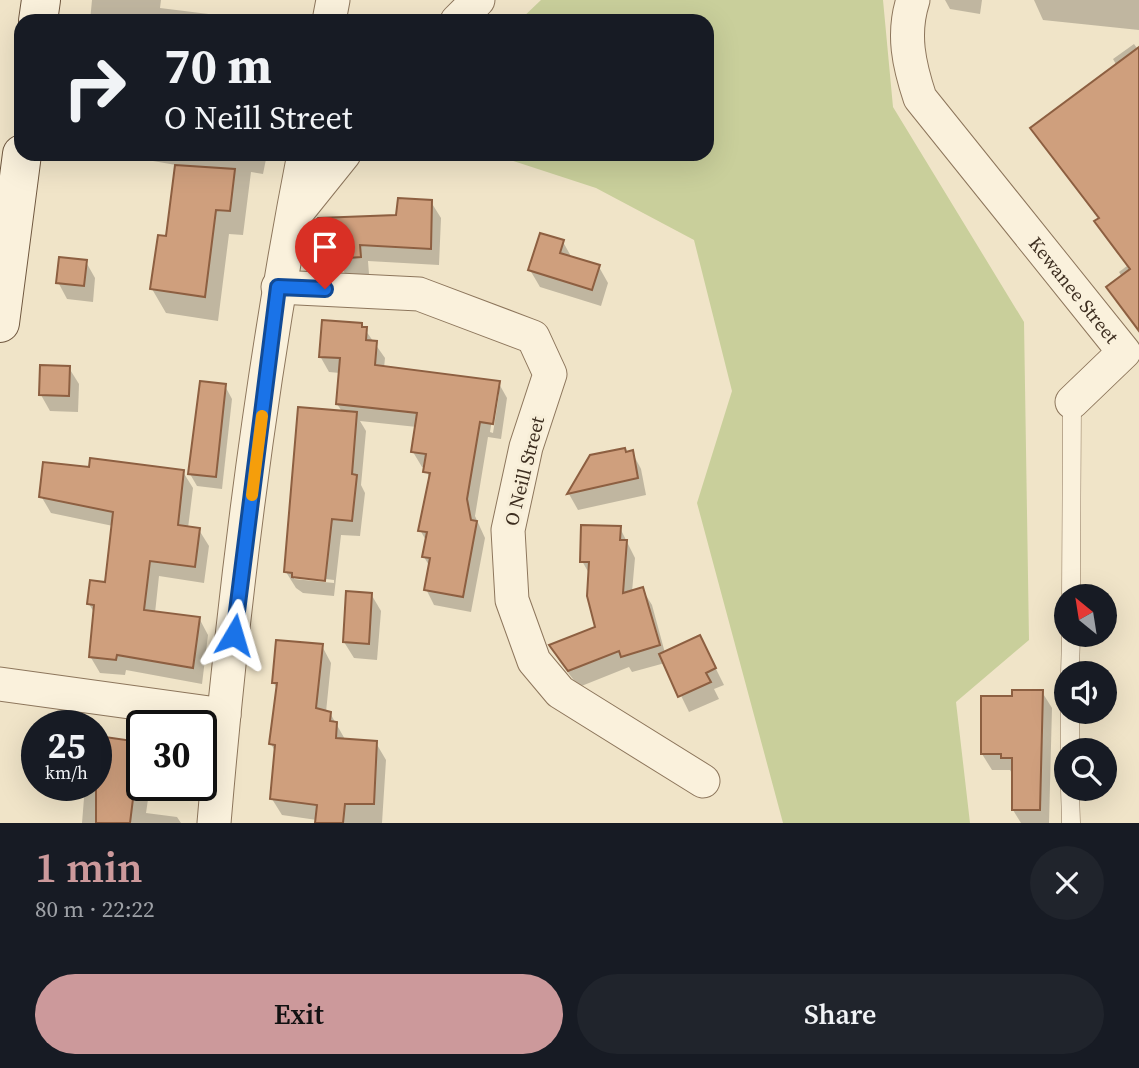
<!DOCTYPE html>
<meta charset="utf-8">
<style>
:root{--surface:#171b24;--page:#20242c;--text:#f1f3f6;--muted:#9ea1a6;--accent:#cc999b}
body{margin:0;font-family:"Source Serif 4",serif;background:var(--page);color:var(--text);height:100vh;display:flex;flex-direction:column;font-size:26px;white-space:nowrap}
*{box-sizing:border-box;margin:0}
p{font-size:23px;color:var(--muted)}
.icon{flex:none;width:38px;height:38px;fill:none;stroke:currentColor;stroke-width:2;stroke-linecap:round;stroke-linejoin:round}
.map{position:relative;height:823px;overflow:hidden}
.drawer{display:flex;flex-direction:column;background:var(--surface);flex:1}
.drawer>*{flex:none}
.hud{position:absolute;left:14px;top:14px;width:700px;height:147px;border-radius:21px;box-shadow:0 7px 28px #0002;background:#171b24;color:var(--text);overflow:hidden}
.needle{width:46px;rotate:330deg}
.fabs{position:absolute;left:1054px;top:584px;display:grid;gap:14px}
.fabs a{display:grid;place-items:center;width:63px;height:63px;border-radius:50%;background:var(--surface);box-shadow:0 7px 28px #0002;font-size:35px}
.speed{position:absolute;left:21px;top:710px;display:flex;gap:14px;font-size:35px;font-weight:700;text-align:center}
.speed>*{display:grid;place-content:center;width:91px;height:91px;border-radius:50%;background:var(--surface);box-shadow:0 7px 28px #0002;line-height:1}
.speed small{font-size:18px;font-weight:400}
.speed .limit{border:4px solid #111;border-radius:10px;background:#fff;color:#111}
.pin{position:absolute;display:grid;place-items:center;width:60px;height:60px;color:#fff;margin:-72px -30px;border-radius:50% 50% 50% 0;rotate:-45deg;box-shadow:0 0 7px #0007}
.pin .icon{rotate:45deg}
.me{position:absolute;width:77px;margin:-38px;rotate:7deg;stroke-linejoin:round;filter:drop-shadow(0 0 5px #0008)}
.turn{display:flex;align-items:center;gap:24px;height:147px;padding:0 35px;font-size:32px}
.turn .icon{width:91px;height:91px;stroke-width:2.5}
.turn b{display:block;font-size:49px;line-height:60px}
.round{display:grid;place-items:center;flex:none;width:74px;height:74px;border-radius:37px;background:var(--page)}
.overview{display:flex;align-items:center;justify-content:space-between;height:119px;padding:0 35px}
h1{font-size:42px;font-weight:600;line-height:52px;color:var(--accent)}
.action{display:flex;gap:14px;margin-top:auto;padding:14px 35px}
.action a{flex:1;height:80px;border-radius:42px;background:var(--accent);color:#111;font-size:28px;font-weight:600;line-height:80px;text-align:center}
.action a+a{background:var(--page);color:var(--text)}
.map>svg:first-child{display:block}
.green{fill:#c9cf9b}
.shadow{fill:#0003;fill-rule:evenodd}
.building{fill:#cf9f7d;stroke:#8d5f41;stroke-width:2}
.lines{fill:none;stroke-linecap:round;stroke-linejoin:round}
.lane-casing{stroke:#8d765c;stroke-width:19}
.street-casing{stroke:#8d765c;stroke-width:35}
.secondary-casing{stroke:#6f573f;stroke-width:40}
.lane{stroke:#faf1dc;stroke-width:18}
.street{stroke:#faf1dc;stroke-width:33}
.secondary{stroke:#faf1dc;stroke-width:38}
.route-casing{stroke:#114b97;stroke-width:18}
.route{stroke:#1a73e8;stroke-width:12}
.slow{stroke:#f59e0b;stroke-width:12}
.labels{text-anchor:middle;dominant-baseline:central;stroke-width:6;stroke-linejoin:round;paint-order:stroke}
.street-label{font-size:19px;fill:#3d2e20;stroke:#f7eed8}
</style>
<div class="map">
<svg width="1139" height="823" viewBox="0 0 1139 823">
<rect width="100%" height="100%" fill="#f0e4c8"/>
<!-- green -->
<polygon class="green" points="541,0 883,0 893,107 1024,322 1029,640 956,702 970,823 783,823 697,503 732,391 694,240 596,188 492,154 707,154 707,21 519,21"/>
<!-- shadow -->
<g class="shadow">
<polygon points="92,0 161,0 160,8 241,18 242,21 90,21"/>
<polygon points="945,0 982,0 980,14 950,9"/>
<polygon points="1034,0 1139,0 1139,30 1043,20"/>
<polygon points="1134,44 1139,51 1139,183 1117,66 1113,59"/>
<polygon points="1032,128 1139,235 1139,325 1136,328 1108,287 1122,277 1119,272 1127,266 1106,238 1096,222 1099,220"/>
<polygon points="128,154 267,154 263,174 251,172 243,235 229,234 218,321 166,313 152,289 167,238 176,165 130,157"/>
<polygon points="431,202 441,218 439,265 368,261 369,274 346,275 341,267 325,265 316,248"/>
<polygon points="563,242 572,258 599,267 608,283 601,306 540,287 530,270"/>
<polygon points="86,262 95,278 93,302 67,299 58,282"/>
<path d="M361,324L385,358L384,368L498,382L507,398L501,439L488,437L475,516L485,538L471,612L434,605L426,589L430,567L424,557L427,542L420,530L430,481L426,468L422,467L413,452L417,427L360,421L366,431L361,485L365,493L360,536L341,535L334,596L303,593L296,588L286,572L343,413L337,404L340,373L329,372L320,356ZM496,394H499L493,433L490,432ZM294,575L334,580V583L294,579Z"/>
<polygon points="69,368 79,384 78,412 50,411 41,395"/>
<polygon points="225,386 232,399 222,489 197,486 190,474"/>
<polygon points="632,452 641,469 646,495 578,510 569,494 591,457"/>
<polygon points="90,469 183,472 193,488 188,528 199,530 209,546 204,583 159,576 155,613 199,618 208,635 202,684 126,670 125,675 100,673 90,656 95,614 89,604 107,584 113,526 51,513 41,496"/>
<polygon points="620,528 635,558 632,592 642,589 652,605 665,653 708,653 724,685 714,689 719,699 689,712 665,663 632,672 629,667 579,687 560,662 551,646 598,628 590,575 582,561"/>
<polygon points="371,594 381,611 377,660 354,658 344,642"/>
<polygon points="322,646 331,663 326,712 330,713 346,741 376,743 386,760 382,823 317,823 317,820 282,815 272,799 276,753 271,744 278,690 273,682"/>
<polygon points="1042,692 1052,708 1049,823 1021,823 1013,810 1013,775 1010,770 992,770 982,754 982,697 1014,698"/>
<polygon points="139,743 142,786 150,786 146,813 177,817 181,823 82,823 85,786 96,786"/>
</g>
<!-- building -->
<g class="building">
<polygon points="1139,47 1139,331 1106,287 1130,269 1094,221 1099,218 1030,128"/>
<polygon points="175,165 235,169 230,211 216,210 205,297 150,289 158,235 166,236"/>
<polygon points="398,198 432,200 431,249 360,245 361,257 335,259 334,251 314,249 312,224 318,218 396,215"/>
<polygon points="540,233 564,240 560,253 600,265 592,290 528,270"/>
<polygon points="59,257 87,260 84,286 56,283"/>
<polygon points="322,320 362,323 362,327 367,327 366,340 377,341 375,365 500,381 493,424 480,422 467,499 471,520 477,521 463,597 424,590 430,558 422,557 427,532 418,531 430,473 423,472 426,454 411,452 417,413 336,404 340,358 319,357"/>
<polygon points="40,365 70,366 69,396 39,395"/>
<polygon points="200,381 226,384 216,477 188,474"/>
<polygon points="298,407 357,412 352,474 357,475 352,521 332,519 325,581 292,577 292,573 284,572"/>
<polygon points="625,448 626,452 633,450 638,478 567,494 590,455"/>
<polygon points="90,458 184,470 178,525 200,528 195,567 150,561 144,610 200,617 193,668 117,655 116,660 89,657 94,605 87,604 90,580 105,582 113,512 39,497 43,462 89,467"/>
<polygon points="581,525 621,526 620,540 627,540 623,593 643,587 660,645 621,657 619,651 568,671 549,645 595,627 587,596 589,562 580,562"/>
<polygon points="346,591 372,593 369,644 343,642"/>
<polygon points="700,635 716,668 706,673 711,682 678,697 659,654"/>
<polygon points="276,640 323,644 316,708 331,712 330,721 337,722 336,738 377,741 374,804 345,804 343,823 315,823 317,805 270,799 275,745 269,744 277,683 272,683"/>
<polygon points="1012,690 1043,690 1040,810 1012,810 1012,758 1001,758 1001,754 981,754 981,696 1012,696"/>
<polygon points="105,737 140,742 130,823 96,823 96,743 104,744"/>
</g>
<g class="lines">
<!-- lane casing -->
<g class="lane-casing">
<g id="lane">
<polyline points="1071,597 1072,402"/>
<polyline points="1070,674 1071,635"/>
<polyline points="1070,751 1070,712"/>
<polyline points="1070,789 1071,823"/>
</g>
</g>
<!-- street casing -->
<g class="street-casing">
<g id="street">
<path id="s1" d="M913,0C902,34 909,65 920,98L1124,352L1072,402"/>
<polyline points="329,21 333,0"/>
<polyline points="457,21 478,0"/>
<polyline points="295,215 344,154"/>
<polyline points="278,287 419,294 533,337 550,374 526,447 508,530 512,600 534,661 560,692 703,781"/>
<polyline points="0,684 224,715"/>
<path d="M214,823C233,599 261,374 304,154"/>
</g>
</g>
<!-- secondary casing -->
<g class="secondary-casing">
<g id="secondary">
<polyline points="38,21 41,0"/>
<polyline points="0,323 22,154"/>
</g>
</g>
<!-- lane -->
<use href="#lane" class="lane"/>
<!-- street -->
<use href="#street" class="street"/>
<!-- secondary -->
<use href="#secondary" class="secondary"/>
</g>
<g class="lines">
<!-- route casing -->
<g class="route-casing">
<polyline id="route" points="234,635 278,287 325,289"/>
</g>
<!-- route -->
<use href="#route" class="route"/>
<!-- slow -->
<polyline class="slow" points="252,495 262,416"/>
</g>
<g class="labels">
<!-- street labels -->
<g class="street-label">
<text stroke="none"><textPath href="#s1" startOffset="346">Kewanee Street</textPath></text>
<text transform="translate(524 471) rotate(-76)">O Neill Street</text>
</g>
</g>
</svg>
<div class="fabs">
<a><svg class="needle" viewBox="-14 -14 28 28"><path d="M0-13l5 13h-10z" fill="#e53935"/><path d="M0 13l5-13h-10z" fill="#9ea1a6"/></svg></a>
<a><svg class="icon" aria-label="sound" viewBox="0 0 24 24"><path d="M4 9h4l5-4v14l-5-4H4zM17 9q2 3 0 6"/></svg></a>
<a><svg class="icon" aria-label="search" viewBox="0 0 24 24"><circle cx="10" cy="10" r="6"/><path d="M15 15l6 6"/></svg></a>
</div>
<div class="speed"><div>25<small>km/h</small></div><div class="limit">30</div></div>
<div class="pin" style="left:325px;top:289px;background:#d93025"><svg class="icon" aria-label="arrive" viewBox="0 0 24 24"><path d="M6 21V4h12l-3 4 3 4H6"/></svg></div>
<svg class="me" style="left:234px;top:635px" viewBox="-20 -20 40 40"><path d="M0-17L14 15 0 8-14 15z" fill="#1a73e8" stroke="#fff" stroke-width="4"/></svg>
<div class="hud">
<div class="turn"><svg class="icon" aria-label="right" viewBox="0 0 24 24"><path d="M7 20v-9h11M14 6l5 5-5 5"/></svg><div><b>70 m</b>O Neill Street</div></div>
</div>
</div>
<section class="drawer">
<div class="overview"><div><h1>1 min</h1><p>80 m · 22:22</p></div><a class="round"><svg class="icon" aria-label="close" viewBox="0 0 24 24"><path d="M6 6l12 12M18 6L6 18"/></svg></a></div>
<div class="action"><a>Exit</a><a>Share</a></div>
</section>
